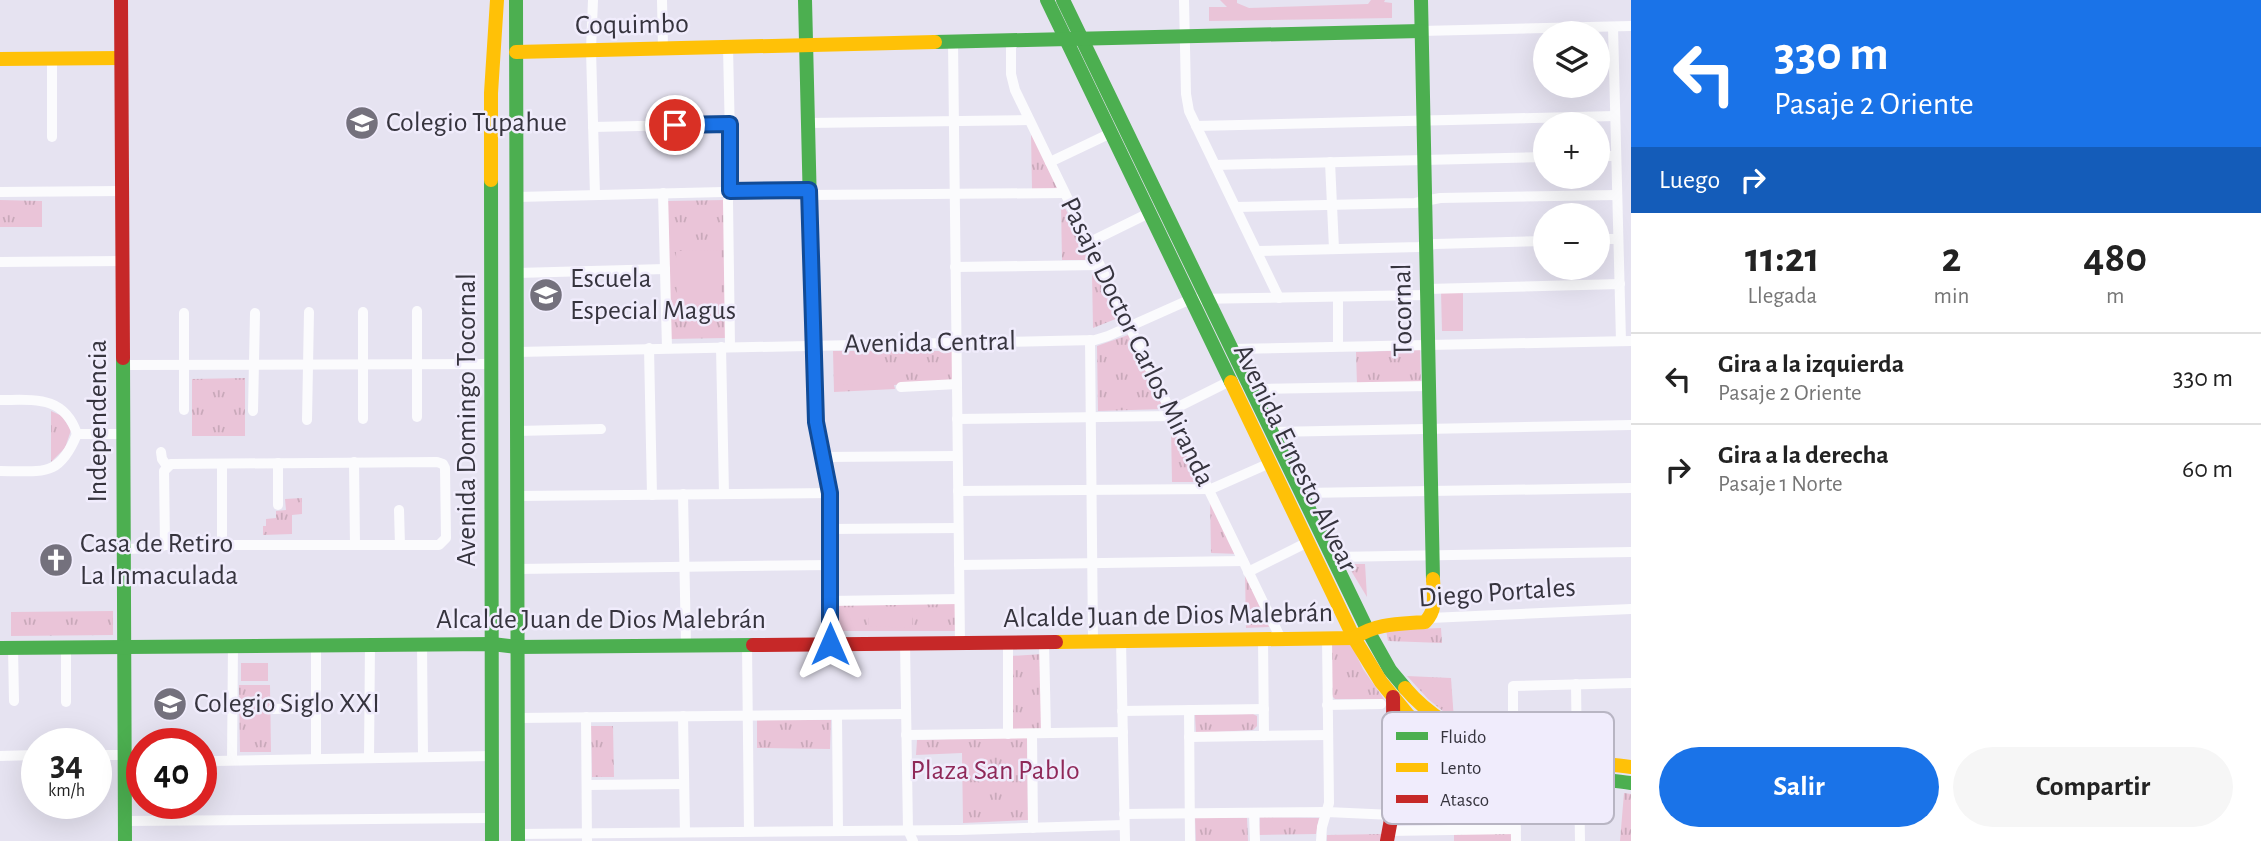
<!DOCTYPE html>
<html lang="es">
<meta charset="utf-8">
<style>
:root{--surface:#fff;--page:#f6f6f6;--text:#222;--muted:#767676;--line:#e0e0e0;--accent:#1a73e8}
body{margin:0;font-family:"Alegreya Sans",sans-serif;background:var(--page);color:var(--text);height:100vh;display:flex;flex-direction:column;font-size:26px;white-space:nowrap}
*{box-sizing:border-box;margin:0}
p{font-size:23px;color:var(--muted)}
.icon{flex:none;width:38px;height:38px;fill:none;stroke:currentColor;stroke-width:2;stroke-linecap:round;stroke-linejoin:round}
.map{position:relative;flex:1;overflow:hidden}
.drawer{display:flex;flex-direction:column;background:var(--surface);width:630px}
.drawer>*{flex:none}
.top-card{background:#1a73e8;color:#fff;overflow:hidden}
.fabs{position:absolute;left:1533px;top:21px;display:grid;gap:14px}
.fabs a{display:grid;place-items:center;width:77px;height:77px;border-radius:50%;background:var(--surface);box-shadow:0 7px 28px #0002;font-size:35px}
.speed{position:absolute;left:21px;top:728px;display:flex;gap:14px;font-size:35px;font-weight:700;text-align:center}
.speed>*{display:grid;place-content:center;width:91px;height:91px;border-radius:50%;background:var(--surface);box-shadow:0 7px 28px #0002;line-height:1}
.speed small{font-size:18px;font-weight:400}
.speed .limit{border:10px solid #d22;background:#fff;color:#111}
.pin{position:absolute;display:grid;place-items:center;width:60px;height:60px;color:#fff;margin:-30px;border:4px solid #fff;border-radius:50%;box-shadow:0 2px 7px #0007}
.me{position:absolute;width:77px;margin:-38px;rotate:0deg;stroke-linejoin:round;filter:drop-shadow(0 0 5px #0008)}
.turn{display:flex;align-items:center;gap:24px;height:147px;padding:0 28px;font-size:32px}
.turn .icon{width:91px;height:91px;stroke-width:2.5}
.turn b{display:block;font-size:49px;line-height:60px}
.then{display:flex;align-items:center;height:66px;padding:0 28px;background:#0003;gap:14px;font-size:26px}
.eta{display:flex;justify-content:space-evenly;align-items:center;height:119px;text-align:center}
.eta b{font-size:42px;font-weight:600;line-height:49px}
.button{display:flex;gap:14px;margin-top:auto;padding:14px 28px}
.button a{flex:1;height:80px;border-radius:42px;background:var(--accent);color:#fff;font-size:28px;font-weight:600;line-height:80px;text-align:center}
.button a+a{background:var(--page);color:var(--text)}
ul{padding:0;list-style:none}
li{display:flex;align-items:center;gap:21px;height:91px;padding:0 28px;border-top:2px solid var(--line)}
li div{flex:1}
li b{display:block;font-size:26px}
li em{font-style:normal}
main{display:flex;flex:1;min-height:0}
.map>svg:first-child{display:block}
.grass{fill:url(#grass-tufts)}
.pitch{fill:#eac4d8}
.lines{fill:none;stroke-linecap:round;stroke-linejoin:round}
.street{stroke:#fbfbfd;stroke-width:10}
.fast{stroke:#4caf50;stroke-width:14}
.slow{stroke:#ffc107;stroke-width:14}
.jam{stroke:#c62828;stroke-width:14}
.route-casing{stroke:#114b97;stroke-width:18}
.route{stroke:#1a73e8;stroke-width:12}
.labels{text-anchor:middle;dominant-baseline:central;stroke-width:5;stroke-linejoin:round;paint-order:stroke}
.street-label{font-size:28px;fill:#36343e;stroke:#f0ecfc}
.poi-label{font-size:28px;fill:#36343e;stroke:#f0ecfc;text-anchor:start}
.park-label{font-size:28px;fill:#8f2858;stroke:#f0ecfc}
.key{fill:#f0ecfc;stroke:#b8b5c3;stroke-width:2}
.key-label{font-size:19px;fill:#36343e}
</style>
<main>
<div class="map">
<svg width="1631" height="841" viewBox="0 0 1631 841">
<defs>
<pattern id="grass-tufts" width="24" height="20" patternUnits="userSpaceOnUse" patternTransform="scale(1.75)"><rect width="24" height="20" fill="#eac4d8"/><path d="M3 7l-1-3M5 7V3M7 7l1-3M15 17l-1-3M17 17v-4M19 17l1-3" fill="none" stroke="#c9a9ba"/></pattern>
</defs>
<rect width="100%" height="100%" fill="#e6e3f1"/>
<!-- grass -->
<g class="grass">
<polygon points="1031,134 1061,189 1032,189"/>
<polygon points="0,200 42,201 42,227 0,227"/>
<polygon points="725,200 726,338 669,339 668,201"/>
<polygon points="1063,204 1091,260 1062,260 1061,205"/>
<polygon points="1094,272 1118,318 1093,328 1092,273"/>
<polygon points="1128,335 1164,409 1098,411 1097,346"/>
<polygon points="1420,350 1421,384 1357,385 1356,352"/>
<polygon points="833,351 952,351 952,380 894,385 895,389 834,392"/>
<polygon points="245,378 245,436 192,436 192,379"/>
<polygon points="51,411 62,416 71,430 65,448 51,462"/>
<polygon points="1174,426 1201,482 1172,482 1171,427"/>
<polygon points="302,498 302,514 292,515 292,534 263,535 263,526 266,526 266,519 276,518 276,511 286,510 285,499"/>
<polygon points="1210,498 1240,554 1211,553"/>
<polygon points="1347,564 1365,564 1367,597"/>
<polygon points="1245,573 1269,627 1246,628"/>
<polygon points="837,603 955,603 956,631 837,631"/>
<polygon points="113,611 113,635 11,636 11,612"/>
<polygon points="1441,628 1442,643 1388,641 1386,630"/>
<polygon points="1331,642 1350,642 1363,669 1384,699 1335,699 1332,696"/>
<polygon points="1043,654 1044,729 1027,730 1028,820 963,823 962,753 916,755 917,740 1011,737 1010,656"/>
<polygon points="1407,676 1451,678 1454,720 1428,699"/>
<polygon points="239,685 270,685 271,752 240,752"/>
<polygon points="1253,714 1257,716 1257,726 1253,730 1196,733 1195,715"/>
<polygon points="757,720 831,720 830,749 757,748"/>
<polygon points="591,726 613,726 614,777 592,777"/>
<polygon points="1624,793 1631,794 1631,841 1620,841"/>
<polygon points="1195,817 1247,818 1248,841 1196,841"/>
<polygon points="1260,817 1319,818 1316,834 1259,835"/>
<polygon points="1511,832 1511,841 1454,841 1454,833"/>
<polygon points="1381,834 1382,841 1327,841 1327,835"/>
</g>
<!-- pitch -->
<g class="pitch">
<polygon points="1220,0 1237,0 1237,3 1249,8 1368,4 1371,0 1385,0 1384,2 1392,3 1392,18 1209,21 1209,7 1227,7"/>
<polygon points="721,250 721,314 677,314 676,251"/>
<polygon points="1441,291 1463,291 1463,331 1442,331"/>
<polygon points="835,354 877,354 877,384 835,385"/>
<polygon points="869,606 913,607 912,628 869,626"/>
<rect x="241" y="663" width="27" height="18"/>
</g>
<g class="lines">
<!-- street -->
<g class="street">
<polyline points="593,0 591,50 595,195"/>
<polyline points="662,0 663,49"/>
<polyline points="1184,0 1186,94 1189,111 1279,298"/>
<polyline points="1613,27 1621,341"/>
<polyline points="1421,31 1631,26"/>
<polyline points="1011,41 1011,74 1015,90 1281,639"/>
<polyline points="953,42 960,643"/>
<polyline points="728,47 731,184 728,201 730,346"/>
<polyline points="52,59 52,137"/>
<polyline points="808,123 1029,120"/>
<polyline points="1196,126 1615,116"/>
<polyline points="593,127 730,124"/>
<polyline points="1598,156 1616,156"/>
<polyline points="1050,162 1111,133"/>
<polyline points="1330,162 1334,249"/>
<polyline points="1215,165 1545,157"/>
<polyline points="0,192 121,191"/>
<polyline points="663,193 667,348"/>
<polyline points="809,195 1064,193"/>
<polyline points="517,197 809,190"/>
<polyline points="1236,207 1415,203 1440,198 1617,195"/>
<polyline points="1598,239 1618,239"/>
<polyline points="1088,243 1149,213"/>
<polyline points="1257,251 1419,247 1435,244 1545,241"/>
<polyline points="0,262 122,261"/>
<polyline points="955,267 1099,265"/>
<polyline points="517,273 665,269"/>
<polyline points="1427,289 1620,284"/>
<polyline points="1338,297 1338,346"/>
<polyline points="417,311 417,417"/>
<polyline points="184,313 184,410"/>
<polyline points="1090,340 1093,641"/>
<polyline points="721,347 724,494"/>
<polyline points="649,348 652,495"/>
<polyline points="1232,349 1631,341"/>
<polyline points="517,352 1095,340 1108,336 1191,299 1427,295"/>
<polyline points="122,365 491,364"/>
<polyline points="901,387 957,384"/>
<polyline points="1251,389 1429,386"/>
<path d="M0,400C34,400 64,395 77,434"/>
<polyline points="253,411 255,313"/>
<polyline points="1170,411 1230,381"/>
<polyline points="363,419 363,312"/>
<polyline points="957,419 1173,416"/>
<polyline points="307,420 309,312"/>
<polyline points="517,431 601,429"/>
<polyline points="1272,432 1631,425"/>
<polyline points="77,434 122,434"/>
<polyline points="161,452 162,459 167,466"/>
<polyline points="824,457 957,456"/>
<polyline points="354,462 355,545"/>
<polyline points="278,463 278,505"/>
<polyline points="222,464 222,545"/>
<path d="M0,471C43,471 59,478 77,434"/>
<polyline points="958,491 1211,489 1270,463"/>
<polyline points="1302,493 1631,488"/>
<polyline points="683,494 686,645"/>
<polyline points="517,496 830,493"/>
<polyline points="399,510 400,545"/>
<polyline points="830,529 958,528"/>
<polyline points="123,549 157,548 165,545 439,545 446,538 445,468 443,464 437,462 171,464 164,471 165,545"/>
<polyline points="1333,557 1631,552"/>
<polyline points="959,565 1243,561"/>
<polyline points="517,569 830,565"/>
<polyline points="1248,572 1308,542"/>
<polyline points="830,601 959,599"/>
<polyline points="1430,618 1631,609"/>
<polyline points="1263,640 1264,736"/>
<polyline points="1121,641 1125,841"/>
<polyline points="1008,642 1008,734"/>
<polyline points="1044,642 1046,733"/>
<polyline points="905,643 908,830 913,841"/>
<polyline points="422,644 423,757"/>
<polyline points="747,645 749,831"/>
<polyline points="13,647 14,701"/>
<polyline points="66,647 66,702"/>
<polyline points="1576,684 1577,760"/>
<polyline points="1327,705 1381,704"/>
<polyline points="273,709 316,708"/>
<polyline points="1189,710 1190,841"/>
<polyline points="1122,711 1264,709"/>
<polyline points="837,715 838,830"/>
<polyline points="683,716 685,832"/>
<polyline points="586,717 587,841"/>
<polyline points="518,718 906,714"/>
<polyline points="1032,734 1033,828"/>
<polyline points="906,735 1123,732"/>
<polyline points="1189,737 1328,735"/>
<polyline points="96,755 124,755"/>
<polyline points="0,756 37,755"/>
<polyline points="369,758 370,644"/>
<polyline points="316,759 316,645"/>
<polyline points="232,760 233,645"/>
<polyline points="215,761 492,756"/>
<polyline points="1579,776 1580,841"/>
<polyline points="587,785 684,784"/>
<polyline points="1254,813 1255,841"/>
<polyline points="1124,814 1327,812 1393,815"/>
<polyline points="124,821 492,818"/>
<polyline points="1388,831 1516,829"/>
<polyline points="518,834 959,830 1124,825"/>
<polyline points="1321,841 1322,827 1329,803 1327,639"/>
<polyline points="1516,841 1515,767 1518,760 1513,751 1513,686 1631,683"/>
</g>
<!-- fast -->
<g class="fast">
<polyline points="516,0 518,841"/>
<polyline points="805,0 815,413 830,501"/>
<polyline points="1047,0 1231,382"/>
<polyline points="1063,0 1367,629 1390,670 1405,688"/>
<polyline points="1421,0 1433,579"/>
<polyline points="935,42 1421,31"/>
<polyline points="491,180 492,841"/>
<polyline points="123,358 125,841"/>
<polyline points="0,648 492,644 517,647 753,645"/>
<path d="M1471,755C1523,771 1577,776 1631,783"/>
</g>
<!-- slow -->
<g class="slow">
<polyline points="516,52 935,42"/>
<polyline points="0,59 121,58"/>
<polyline points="491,180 491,93 497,0"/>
<polyline points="1231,382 1354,638 1381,682 1408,715 1437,738 1471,755"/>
<path d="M1056,642L1354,638C1376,623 1399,624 1425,622C1437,610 1434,595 1433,579"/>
<path d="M1405,688C1462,755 1550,757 1631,767"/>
</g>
<!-- jam -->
<g class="jam">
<polyline points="121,0 123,358"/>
<polyline points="830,501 830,644"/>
<polyline points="753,645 1056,642"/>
<polyline points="1387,841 1394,803 1393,697"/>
</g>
</g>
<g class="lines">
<!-- route casing -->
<g class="route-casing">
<polyline id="route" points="675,125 730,124 730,191 809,190 816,422 830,493 830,644"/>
</g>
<!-- route -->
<use href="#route" class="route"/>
</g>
<!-- icons -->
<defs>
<g id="school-disc" transform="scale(1.75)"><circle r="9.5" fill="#74717d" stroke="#f0ecfc"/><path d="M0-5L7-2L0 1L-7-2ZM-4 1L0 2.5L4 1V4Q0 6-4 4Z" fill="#fff"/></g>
<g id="church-disc" transform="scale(1.75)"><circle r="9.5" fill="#74717d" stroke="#f0ecfc"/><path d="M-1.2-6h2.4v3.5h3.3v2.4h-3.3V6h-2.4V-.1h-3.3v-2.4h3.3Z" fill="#fff"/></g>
</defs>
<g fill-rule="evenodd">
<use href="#school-disc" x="362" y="123"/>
<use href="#school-disc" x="546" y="295"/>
<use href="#church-disc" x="56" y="560"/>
<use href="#school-disc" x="170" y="704"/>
</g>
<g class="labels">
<!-- street labels -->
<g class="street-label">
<text transform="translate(632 25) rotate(-1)">Coquimbo</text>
<text transform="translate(1403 310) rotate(-91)">Tocornal</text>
<text transform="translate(1137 342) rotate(64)">Pasaje Doctor Carlos Miranda</text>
<text transform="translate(930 343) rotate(-1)">Avenida Central</text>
<text transform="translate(467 420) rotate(-90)">Avenida Domingo Tocornal</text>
<text transform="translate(98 421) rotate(-90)">Independencia</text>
<text transform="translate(1295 458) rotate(64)">Avenida Ernesto Alvear</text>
<text transform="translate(1497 593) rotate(-4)">Diego Portales</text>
<text transform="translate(1168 616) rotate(-1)">Alcalde Juan de Dios Malebrán</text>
<text x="601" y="620">Alcalde Juan de Dios Malebrán</text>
</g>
<!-- poi labels -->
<g class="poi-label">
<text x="386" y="123">Colegio Tupahue</text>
<text x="570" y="279">Escuela<tspan x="570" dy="32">Especial Magus</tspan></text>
<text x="80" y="544">Casa de Retiro<tspan x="80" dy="32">La Inmaculada</tspan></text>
<text x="194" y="704">Colegio Siglo XXI</text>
</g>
<!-- park labels -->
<g class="park-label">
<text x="995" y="771">Plaza San Pablo</text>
</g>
</g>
<!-- legend -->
<rect x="1382" y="712" width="232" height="112" rx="10" class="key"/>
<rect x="1396" y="732" width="32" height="8" fill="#4caf50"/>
<rect x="1396" y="763" width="32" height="9" fill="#ffc107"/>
<rect x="1396" y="795" width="32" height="8" fill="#c62828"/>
<g class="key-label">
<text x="1440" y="743">Fluido</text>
<text x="1440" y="774">Lento</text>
<text x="1440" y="806">Atasco</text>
</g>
</svg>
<div class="fabs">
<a><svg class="icon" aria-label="layers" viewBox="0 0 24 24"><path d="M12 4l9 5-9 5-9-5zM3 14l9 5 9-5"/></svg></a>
<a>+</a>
<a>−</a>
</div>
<div class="speed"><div>34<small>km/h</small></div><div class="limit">40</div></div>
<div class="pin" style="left:675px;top:125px;background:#d93025"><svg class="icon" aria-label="arrive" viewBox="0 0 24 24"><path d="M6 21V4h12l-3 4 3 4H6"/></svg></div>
<svg class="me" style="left:830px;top:644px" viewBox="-20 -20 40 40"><path d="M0-17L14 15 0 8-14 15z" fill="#1a73e8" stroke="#fff" stroke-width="4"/></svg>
</div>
<section class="drawer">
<div class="top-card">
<div class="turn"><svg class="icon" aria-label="left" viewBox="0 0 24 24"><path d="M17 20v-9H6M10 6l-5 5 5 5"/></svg><div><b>330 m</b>Pasaje 2 Oriente</div></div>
<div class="then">Luego<svg class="icon" aria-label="right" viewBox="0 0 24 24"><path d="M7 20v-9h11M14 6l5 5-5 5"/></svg></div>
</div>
<div class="eta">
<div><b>11:21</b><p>Llegada</p></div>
<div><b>2</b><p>min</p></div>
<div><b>480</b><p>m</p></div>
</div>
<ul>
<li><svg class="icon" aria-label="left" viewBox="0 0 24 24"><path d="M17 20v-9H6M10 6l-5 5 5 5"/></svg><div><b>Gira a la izquierda</b><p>Pasaje 2 Oriente</p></div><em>330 m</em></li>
<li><svg class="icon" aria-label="right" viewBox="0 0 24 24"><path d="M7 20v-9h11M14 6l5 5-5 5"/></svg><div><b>Gira a la derecha</b><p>Pasaje 1 Norte</p></div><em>60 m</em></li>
</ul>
<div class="button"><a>Salir</a><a>Compartir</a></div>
</section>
</main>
